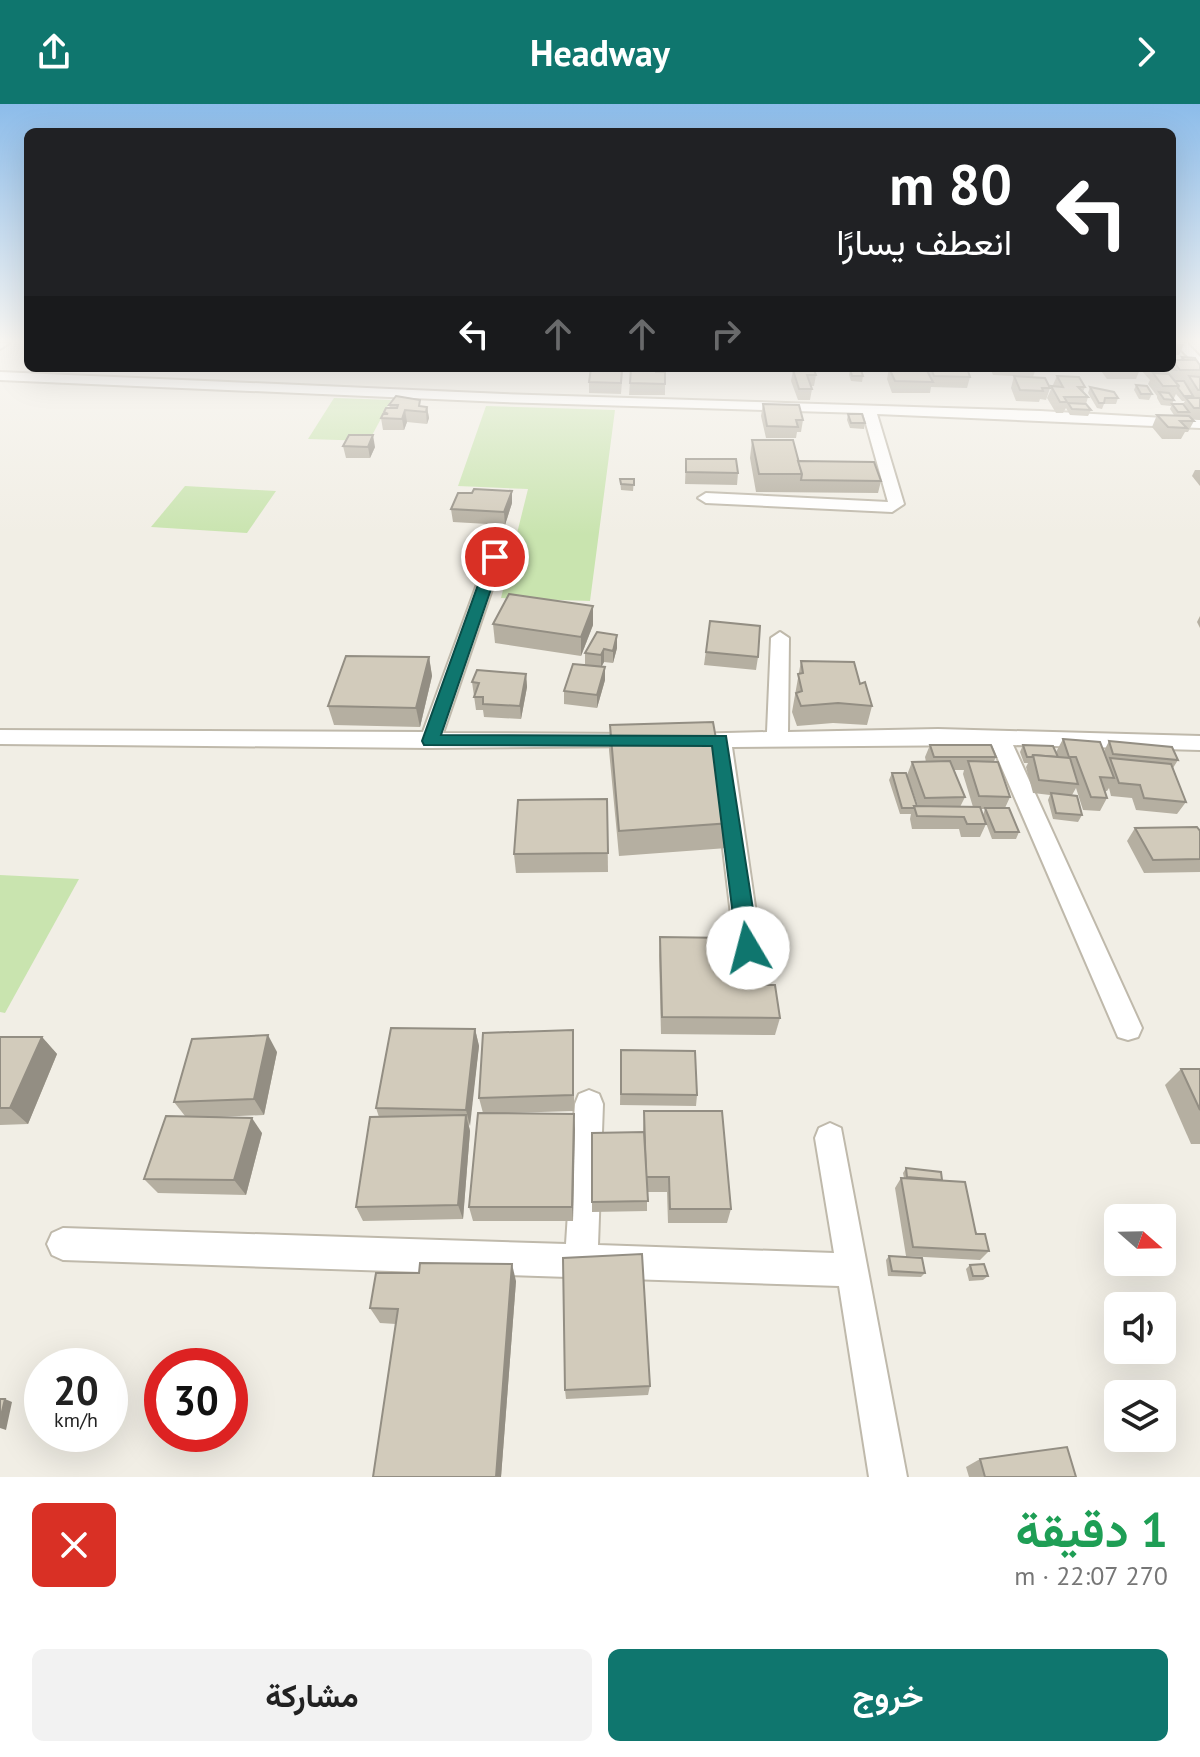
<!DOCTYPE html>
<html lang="ar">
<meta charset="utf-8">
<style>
:root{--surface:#fff;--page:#f2f2f2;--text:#222;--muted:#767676;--accent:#0f766e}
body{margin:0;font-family:"PT Sans",Vazirmatn,sans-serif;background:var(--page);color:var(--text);direction:rtl;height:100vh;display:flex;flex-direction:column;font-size:30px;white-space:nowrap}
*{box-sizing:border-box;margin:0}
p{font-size:26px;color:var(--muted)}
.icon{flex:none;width:44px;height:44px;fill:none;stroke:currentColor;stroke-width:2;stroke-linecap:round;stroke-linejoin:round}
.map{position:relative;height:1373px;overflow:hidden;direction:ltr}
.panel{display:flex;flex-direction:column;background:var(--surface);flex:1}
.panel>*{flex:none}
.hud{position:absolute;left:24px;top:24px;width:1152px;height:244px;border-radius:12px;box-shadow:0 8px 32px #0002;direction:rtl;background:#202124;color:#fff;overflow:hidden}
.needle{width:52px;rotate:110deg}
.buttons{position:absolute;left:1104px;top:1100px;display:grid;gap:16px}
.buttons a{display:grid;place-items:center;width:72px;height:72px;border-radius:12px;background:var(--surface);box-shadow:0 8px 32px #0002;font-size:40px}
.speed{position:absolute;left:24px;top:1244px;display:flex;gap:16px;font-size:40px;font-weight:700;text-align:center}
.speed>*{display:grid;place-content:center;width:104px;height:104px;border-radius:50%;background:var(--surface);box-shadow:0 8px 32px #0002;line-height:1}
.speed small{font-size:20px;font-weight:400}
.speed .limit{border:12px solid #d22;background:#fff;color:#111}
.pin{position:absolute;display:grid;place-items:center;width:68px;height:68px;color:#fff;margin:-34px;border:4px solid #fff;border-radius:50%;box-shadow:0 2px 8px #0007}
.me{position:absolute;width:88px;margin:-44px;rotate:352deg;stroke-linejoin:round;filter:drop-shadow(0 0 6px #0008)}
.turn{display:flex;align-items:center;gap:28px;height:168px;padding:0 32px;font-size:36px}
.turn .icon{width:104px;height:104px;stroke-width:2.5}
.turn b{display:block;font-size:56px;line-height:68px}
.lanes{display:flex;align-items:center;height:76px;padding:0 32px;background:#0003;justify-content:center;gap:40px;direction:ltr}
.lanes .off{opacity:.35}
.round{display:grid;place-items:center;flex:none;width:84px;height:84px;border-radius:12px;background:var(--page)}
.head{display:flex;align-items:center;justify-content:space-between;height:136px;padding:0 32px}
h1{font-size:48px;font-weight:700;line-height:60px;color:#1e9e55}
.cta{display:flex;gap:16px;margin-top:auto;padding:16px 32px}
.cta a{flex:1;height:92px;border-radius:12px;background:var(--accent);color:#fff;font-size:32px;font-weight:700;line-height:92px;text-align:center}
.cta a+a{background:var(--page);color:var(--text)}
header{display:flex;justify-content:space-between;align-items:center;height:104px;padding:0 32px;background:var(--accent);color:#fff;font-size:36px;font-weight:700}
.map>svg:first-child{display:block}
.green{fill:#c9e4af}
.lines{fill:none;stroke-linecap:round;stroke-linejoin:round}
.minor-casing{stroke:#bfb9ab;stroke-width:4}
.minor{fill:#fff;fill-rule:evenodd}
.wall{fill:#b5afa1;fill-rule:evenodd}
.shaded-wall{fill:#938e83}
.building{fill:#d2cbbb;stroke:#938e83;stroke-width:2}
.route{fill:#0f766e;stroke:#0a4d48;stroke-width:2}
</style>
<header><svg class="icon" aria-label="forward" viewBox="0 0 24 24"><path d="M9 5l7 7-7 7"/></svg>Headway<svg class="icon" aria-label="share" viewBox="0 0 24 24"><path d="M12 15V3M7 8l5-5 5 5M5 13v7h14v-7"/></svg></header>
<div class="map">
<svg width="1200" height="1373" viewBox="0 0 1200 1373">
<rect width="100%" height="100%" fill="#f1eee5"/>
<!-- green -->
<g class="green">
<polygon points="334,294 391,296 369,337 308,335"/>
<polygon points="486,302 615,306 590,497 501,494 528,385 458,382"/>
<polygon points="185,382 276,387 247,429 151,423"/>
<polygon points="0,771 79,775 5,909 0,908"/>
</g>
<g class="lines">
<!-- minor casing -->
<g class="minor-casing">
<g id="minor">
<polygon points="0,239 9,239 0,245"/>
<polygon points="1174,239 1187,239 1200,253 1200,264"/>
<polygon points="0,268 503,290 1040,307 1200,316 1200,324 877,310 904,400 892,408 706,399 698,394 706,389 888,398 863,309 503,298 0,276"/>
<polygon points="495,448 503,453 443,629 639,630 646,632 649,637 646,642 430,644 0,640 0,626 423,628 487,453"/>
<polygon points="780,528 789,534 788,628 938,625 1200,632 1200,646 1013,641 1142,924 1138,933 1128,936 1118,933 992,641 732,643 761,844 757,852 748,855 739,852 735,844 711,644 682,642 679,637 682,632 689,630 767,628 771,534"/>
<polygon points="589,986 599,990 603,1000 598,1141 834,1149 815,1034 819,1024 830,1019 841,1024 907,1373 869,1373 839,1182 63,1156 52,1151 47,1140 52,1129 63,1124 566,1140 575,1000 579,990"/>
</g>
</g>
<!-- minor -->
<use href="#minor" class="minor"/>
</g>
<!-- wall -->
<g class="wall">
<polygon points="1172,239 1184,240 1179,251 1172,251"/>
<polygon points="1182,253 1200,261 1200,316 1192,315 1194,317 1188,328 1185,328 1181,335 1162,335 1152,323 1157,311 1174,311 1170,305 1172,300 1183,300 1185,297 1182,297 1176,290 1174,294 1172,294 1174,296 1171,302 1161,301 1157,294 1157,292 1148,280 1150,276 1140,265 1136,275 1107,275 1101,267 1102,264 1100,264 1172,264 1172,256 1180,256"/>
<polygon points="623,264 621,290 589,289 589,278"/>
<polygon points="631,264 665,268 665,291 629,291"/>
<polygon points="889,264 928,269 930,264 967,264 970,273 967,284 931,283 930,289 892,289 887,275"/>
<polygon points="990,264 1036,264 1033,273 993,271"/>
<polygon points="850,265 863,272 862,278 851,277 849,271"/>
<polygon points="793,266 816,271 814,282 811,282 812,285 810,296 798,296 791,277"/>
<polygon points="1014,272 1050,284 1046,296 1040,295 1039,298 1016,297 1011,284"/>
<polygon points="1057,272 1085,283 1083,288 1088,293 1086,300 1091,306 1088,312 1070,311 1066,304 1063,309 1056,309 1047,294"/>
<polygon points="1136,281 1152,290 1149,296 1139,295 1134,286"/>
<polygon points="1090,283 1118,294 1116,300 1104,300 1102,305 1097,304 1088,289"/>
<polygon points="763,300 803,316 801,328 797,328 796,334 766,334 761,312"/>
<polygon points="389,301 427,303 429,314 427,320 407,318 404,326 383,326 381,314 384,310 384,308 390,304"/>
<polygon points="848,310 865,319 864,325 850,324 847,316"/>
<polygon points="752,336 798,357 881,377 878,389 756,388 750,354"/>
<polygon points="343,342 375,343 370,354 346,354"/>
<polygon points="686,355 738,369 737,381 685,380"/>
<polygon points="1195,366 1200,366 1200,382 1192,372"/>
<polygon points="620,375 634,375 633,387 621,386"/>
<polygon points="512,399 505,421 453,418 451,405"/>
<polygon points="1200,512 1200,524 1197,518"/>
<polygon points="710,517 758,553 756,566 704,561"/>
<polygon points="493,520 593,521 581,552 495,539"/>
<polygon points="597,528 617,544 613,559 604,558 601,563 605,563 605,576 597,604 564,600 564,587 585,561 585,549"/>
<polygon points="429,553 432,572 420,623 334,621 328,602"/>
<polygon points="801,557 860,580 872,602 867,621 833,619 797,622 792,608"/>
<polygon points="526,570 527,583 521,615 484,613 483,606 476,606 472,578"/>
<polygon points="610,621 731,719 727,744 619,752 609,646"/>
<polygon points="1063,635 1104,647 1109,637 1178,656 1173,664 1186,698 1177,710 1136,706 1132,694 1111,692 1109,684 1107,687 1105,687 1107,694 1100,707 1083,706 1076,684 1072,691 1082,711 1078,718 1053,715 1048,696 1050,691 1033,689 1026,663 1028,659 1024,659 1020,648 1023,641 1058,653 1056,648"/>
<path d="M930,641L996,653L994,657L1010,693L1005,704L1019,728L1016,735H992L983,711L985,705H980L986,720L980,733H961L959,725H912L910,715L911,710H900L889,676L892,669L917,702H918L907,671L912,658H926L925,653ZM954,666H964L963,670L973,703H960L965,693Z"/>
<polygon points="607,695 608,768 516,769 514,750"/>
<polygon points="1135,724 1200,727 1200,768 1144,769 1127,737"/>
<polygon points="660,833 732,863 756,881 780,914 775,931 661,930 659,851"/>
<polygon points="475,925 479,942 469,1022 470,1027 463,1115 363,1117 356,1103 379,1013 376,1004"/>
<polygon points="0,933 42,933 57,950 28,1020 0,1021"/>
<polygon points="574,943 574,1007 506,1009 574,1010 573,1117 473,1117 469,1103 483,1009 479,994"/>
<polygon points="621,946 697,991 696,1002 620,1001"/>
<polygon points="277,948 264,1011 216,1013 262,1029 246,1091 158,1089 144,1075 185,1012 174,998"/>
<polygon points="1181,965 1200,965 1200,1040 1191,1040 1165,981"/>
<polygon points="644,1007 731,1105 727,1119 668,1119 667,1088 647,1088 647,1107 592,1108 592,1029 643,1028"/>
<polygon points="906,1064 942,1076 989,1147 980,1156 906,1152 895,1084 901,1074 904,1074 903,1069"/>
<polygon points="889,1152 925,1169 921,1173 888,1172 886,1156"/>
<polygon points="970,1161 988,1172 983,1176 969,1177 966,1165"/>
<polygon points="516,1177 501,1373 373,1373 396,1220 380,1219 370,1204"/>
<polygon points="650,1282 648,1291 566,1295 565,1286"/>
<polygon points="980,1355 1076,1373 969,1373 966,1363"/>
</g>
<!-- shaded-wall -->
<g class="shaded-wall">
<polygon points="427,303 429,314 427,320 426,308"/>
<polygon points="405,306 407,318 404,326 402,315"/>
<polygon points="373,331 375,343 370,354 368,343"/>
<polygon points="512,387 512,399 505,421 504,408"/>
<polygon points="593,502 593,521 581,552 581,533"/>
<polygon points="617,531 617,544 613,559 613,547"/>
<polygon points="604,545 604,558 601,564 601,551"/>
<polygon points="429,553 432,572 420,623 416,604"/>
<polygon points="605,563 605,576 597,604 597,591"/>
<polygon points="526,570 527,583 521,615 520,602"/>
<polygon points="475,925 479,942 470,1022 466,1006"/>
<polygon points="268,931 277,948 264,1011 254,995"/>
<polygon points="42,933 57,950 28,1020 10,1004"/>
<polygon points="574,1010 575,1025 573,1117 572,1103"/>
<polygon points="466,1011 470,1027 463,1115 458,1101"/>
<polygon points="252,1014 262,1029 246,1091 234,1076"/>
<polygon points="512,1160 516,1177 501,1373 496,1373"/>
<polygon points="5,1295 12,1298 6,1326 0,1324 0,1316"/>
</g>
<!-- building -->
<g class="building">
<polygon points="1182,253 1195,254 1198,259 1196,256 1184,256"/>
<polygon points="1172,256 1196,256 1200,261 1200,266 1180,266"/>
<polygon points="1172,261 1176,266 1155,265 1154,264 1172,264"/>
<polygon points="591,264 622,264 621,279 589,278"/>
<polygon points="631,264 656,265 656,268 665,268 665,280 630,279"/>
<polygon points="889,264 926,265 933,278 895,277"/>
<polygon points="931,264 967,264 970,273 934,272"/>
<polygon points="850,265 861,266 863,272 852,272"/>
<polygon points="793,266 814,266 816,271 807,271 812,285 799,285"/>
<polygon points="1153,269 1169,270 1179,282 1163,282"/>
<polygon points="1014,272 1045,274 1050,284 1042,284 1043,287 1020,286"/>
<polygon points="1057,272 1079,273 1085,283 1078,283 1088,293 1064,293 1067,298 1060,298 1051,282 1063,283"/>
<polygon points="1189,272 1200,273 1200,286 1198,286"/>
<polygon points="1175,277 1184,277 1193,292 1184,292 1178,284 1179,282"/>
<polygon points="1136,281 1147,282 1152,290 1141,290"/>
<polygon points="1090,283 1114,288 1118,294 1105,294 1104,299 1099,299"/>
<polygon points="1159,288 1169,289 1174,296 1164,295"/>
<polygon points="396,292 420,296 419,302 427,303 426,308 405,306 402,315 381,314 383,310 388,310 384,308 386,304 397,304 398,301 389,301"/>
<polygon points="1186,294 1200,294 1200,304 1194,304"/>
<polygon points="1068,299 1086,300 1091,306 1072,305"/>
<polygon points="763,300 799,301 803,316 796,316 798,323 767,322"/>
<polygon points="1172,300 1183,300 1189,308 1178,308"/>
<polygon points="848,310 862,310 865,319 851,319"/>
<polygon points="1157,311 1189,312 1194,317 1180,317 1187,324 1168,323"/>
<polygon points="349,331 373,331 368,343 343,342"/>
<polygon points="752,336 793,336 802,370 759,370"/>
<polygon points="686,355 736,355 738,369 686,368"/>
<polygon points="798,357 874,358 881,377 801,376 802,370"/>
<polygon points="620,375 634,375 634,381 621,380"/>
<polygon points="474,385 512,387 504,408 451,405 458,389 472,389"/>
<polygon points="509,490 593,502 581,533 493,520"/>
<polygon points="710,517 760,522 758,553 706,548"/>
<polygon points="597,528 617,531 613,547 604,545 601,551 585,549"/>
<polygon points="346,552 429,553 416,604 328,602"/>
<polygon points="801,557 854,558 860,580 865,578 872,602 838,599 801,602 796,589 802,587 798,570 803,569"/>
<polygon points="573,560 605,563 597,591 564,587"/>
<polygon points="477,566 526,570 520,602 483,600 483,593 474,593 479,579 472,578"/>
<polygon points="713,618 731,719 619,727 610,621"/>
<polygon points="1063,635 1100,638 1114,674 1100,673 1107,694 1091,693 1076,653 1069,653"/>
<polygon points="1109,637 1172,643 1178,656 1113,650"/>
<polygon points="930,641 991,641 996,653 934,653"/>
<polygon points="1023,641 1053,642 1058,653 1033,651 1032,653 1027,653"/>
<polygon points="1033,651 1070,654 1078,680 1039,676"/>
<polygon points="1110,654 1171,660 1186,698 1144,694 1140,681 1119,679"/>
<polygon points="950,657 965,693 925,694 912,658"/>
<polygon points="968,657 998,658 1010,693 979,692"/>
<polygon points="892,669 906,669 917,702 914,702 915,704 902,704"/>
<polygon points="1051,689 1077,692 1082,711 1056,709"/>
<polygon points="607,695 608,749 514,750 518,696"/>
<polygon points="914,702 980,703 986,720 967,720 964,713 917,712"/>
<polygon points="985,704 1009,704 1019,728 995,728"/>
<polygon points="1197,723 1200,727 1200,755 1153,756 1135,724"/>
<polygon points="660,833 730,834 732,863 754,864 756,881 775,881 780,914 662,913"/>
<polygon points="391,924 475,925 466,1006 376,1004"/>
<polygon points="573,926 573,991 479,994 483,929"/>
<polygon points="268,931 254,995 174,998 192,935"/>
<polygon points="0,933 42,933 10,1004 0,1004"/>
<polygon points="621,946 695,947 697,991 621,990"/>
<polygon points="1181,965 1200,965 1200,1006"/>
<polygon points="644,1007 722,1007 731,1105 670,1105 669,1073 646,1073"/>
<polygon points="478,1009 574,1010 572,1103 469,1103"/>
<polygon points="466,1011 458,1101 356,1103 370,1013"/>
<polygon points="166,1012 252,1014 234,1076 144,1075"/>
<polygon points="644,1028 648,1097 592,1098 592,1029"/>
<polygon points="906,1064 941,1068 942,1076 907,1073"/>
<polygon points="901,1074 965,1078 976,1130 985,1130 989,1147 913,1143"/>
<polygon points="642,1150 650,1282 565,1286 563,1154"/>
<polygon points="889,1152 922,1154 925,1169 892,1167"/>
<polygon points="420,1159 512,1160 496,1373 373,1373 398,1205 370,1204 376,1169 419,1169"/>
<polygon points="984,1160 988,1172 973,1172 970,1161"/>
<polygon points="0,1295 5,1295 0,1316"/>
<polygon points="1067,1343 1076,1373 985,1373 980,1355"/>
</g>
<!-- sky -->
<linearGradient id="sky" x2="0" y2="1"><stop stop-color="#8cbcea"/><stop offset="0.55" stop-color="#f9f7f3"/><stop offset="1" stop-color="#f9f7f3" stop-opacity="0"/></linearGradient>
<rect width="1200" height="431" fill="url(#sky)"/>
<!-- route -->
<polygon class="route" points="495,449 502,453 441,631 726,632 759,844 755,851 748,853 741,851 737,844 712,642 424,641 422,637 488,453"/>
</svg>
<div class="buttons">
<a><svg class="needle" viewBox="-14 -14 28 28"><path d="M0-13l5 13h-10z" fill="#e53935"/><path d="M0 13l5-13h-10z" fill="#767676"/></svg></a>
<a><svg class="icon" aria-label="sound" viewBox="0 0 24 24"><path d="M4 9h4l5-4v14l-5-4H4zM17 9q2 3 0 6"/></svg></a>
<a><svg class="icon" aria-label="layers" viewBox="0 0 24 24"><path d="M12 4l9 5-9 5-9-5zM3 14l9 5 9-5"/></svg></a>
</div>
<div class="speed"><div>20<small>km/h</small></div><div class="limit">30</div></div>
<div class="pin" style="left:495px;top:453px;background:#d93025"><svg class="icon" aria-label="arrive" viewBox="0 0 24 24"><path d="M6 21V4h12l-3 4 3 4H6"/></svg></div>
<svg class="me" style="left:748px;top:844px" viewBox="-20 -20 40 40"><circle r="19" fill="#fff"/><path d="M0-13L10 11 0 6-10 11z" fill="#0f766e"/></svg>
<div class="hud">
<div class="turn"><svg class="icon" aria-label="left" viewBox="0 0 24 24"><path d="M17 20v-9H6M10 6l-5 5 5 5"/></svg><div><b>80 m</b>انعطف يسارًا</div></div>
<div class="lanes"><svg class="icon" aria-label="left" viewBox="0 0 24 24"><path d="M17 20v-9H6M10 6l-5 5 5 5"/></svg><svg class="icon off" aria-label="ahead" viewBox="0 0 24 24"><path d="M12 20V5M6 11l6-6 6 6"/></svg><svg class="icon off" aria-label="ahead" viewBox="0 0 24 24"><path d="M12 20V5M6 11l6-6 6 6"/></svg><svg class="icon off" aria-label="right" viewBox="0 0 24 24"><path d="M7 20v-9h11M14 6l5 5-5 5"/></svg></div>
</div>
</div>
<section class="panel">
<div class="head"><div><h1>1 دقيقة</h1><p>270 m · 22:07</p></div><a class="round" style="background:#d93025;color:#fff"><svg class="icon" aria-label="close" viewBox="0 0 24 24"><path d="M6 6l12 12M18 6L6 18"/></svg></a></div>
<div class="cta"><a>خروج</a><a>مشاركة</a></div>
</section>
